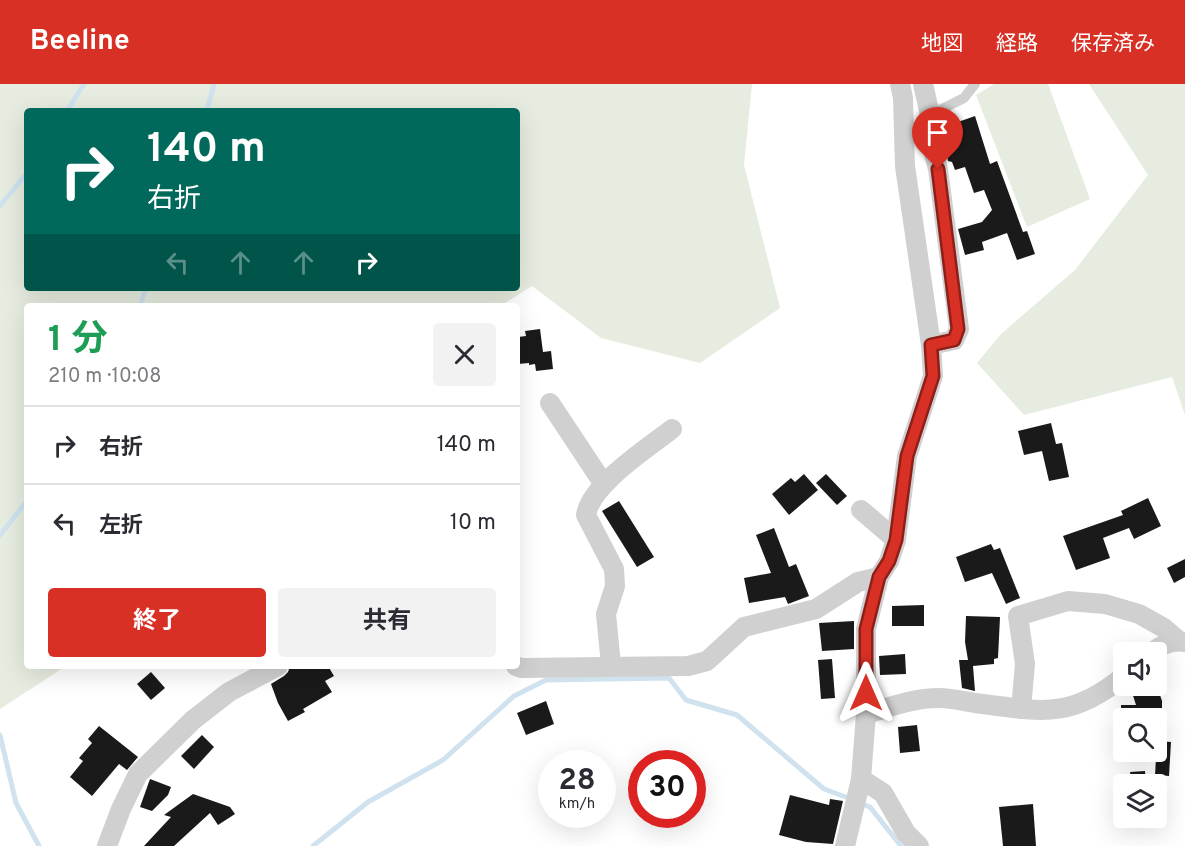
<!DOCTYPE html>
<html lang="ja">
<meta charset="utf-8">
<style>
:root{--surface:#fff;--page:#f2f2f3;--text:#2b2b33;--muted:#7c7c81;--line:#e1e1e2;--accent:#d93025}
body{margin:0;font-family:Overpass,"Noto Sans JP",sans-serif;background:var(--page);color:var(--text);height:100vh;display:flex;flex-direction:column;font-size:22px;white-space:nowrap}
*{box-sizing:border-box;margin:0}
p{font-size:20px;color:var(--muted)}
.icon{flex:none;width:33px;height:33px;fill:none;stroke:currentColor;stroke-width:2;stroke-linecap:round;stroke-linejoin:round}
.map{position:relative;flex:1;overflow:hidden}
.sheet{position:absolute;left:24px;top:219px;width:496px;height:366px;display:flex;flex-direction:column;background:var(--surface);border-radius:6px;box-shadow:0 6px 24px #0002}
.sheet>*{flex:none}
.banner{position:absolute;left:24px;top:24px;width:496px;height:183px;border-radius:6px;box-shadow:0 6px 24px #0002;background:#00695c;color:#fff;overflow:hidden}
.tools{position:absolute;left:1113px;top:558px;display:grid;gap:12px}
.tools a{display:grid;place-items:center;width:54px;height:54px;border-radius:6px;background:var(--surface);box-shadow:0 6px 24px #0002;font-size:30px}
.speed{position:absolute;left:538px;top:666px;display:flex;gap:12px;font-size:30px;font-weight:700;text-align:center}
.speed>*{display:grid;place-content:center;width:78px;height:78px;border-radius:50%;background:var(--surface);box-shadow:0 6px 24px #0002;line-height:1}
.speed small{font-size:15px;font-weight:400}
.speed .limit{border:9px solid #d22;background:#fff;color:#111}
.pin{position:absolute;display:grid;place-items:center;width:51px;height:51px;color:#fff;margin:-62px -26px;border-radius:50% 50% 50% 0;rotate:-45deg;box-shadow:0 0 6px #0007}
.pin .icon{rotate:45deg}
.me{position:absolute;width:66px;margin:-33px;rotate:0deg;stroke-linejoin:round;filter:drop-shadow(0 0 4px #0008)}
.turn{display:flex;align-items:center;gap:21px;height:126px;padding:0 24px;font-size:27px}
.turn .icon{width:78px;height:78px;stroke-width:2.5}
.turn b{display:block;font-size:42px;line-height:51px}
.lanes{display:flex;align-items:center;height:57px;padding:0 24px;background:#0003;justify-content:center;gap:30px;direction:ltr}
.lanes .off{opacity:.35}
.round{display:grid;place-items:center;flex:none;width:63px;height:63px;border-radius:6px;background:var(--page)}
.headline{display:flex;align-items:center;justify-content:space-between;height:102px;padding:0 24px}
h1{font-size:36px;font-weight:700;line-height:45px;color:#1e9e55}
.button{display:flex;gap:12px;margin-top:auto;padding:12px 24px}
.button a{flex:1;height:69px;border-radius:6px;background:var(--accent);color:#fff;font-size:24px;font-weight:700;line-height:69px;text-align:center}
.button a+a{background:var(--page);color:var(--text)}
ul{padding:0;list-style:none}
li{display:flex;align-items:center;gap:18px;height:78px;padding:0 24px;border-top:2px solid var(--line)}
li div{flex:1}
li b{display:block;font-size:22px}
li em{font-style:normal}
header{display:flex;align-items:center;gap:36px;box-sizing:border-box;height:84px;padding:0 30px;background:var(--accent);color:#fff}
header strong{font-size:28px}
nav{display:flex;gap:33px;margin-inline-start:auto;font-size:21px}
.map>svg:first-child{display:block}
.green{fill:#e6ecdf;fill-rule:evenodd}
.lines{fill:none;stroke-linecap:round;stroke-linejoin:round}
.stream{stroke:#cfe2ee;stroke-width:5}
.building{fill:#1a1a1a}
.service{stroke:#d0d0d0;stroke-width:10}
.minor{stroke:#d0d0d0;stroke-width:20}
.route-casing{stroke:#8d1f18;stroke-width:15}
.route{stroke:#d93025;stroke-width:10}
</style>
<header>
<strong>Beeline</strong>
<nav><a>地図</a><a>経路</a><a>保存済み</a></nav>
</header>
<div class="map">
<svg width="1185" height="762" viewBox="0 0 1185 762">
<rect width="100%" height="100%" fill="#fff"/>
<!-- green -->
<g class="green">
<path d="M0,0H752L744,81L780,224L700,279L601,254L532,202L500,222H27V582H66L0,625ZM27,27H518V204H27Z"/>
<polygon points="994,0 1048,0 1090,115 1027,143 976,11"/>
<polygon points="1089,0 1185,0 1185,331 1172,293 1024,331 977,279 1001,250 1075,186 1148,91"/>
</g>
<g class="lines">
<!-- stream -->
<g class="stream">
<polyline points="67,27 84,0"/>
<polyline points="207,27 214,0"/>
<polyline points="0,122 27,89"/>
<polyline points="140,222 146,204"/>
<polyline points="0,451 27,417"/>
<polyline points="0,651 16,719 39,762"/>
<polyline points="860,719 870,723 901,762"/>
<polyline points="313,762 368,718 443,676 514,612 546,596 669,594 686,616 737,631 824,705 851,715"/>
</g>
</g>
<!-- building -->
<g class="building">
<polygon points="975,32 990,80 997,77 1023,148 1027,147 1035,170 1017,176 1007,149 982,158 984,166 965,171 958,145 982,138 992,126 984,106 974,109 965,83 955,86 952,78 948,77 941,44"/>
<polygon points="540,245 543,268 551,267 553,285 536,287 535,280 529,281 529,279 518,280 518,253 526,252 525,247"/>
<polygon points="1051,339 1056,360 1062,359 1069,393 1049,397 1042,367 1024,371 1018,347"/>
<polygon points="804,390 818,406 789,431 772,410 791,394 795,398"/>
<polygon points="826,390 847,412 837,421 816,399"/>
<polygon points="1148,414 1161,442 1134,455 1129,444 1103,454 1110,474 1076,486 1063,452 1123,431 1121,427"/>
<polygon points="619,417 654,473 637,483 602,427"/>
<polygon points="774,444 789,483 796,480 809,512 788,520 785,513 749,519 744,494 771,489 756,451"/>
<polygon points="991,460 994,466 1000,464 1020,514 1006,520 992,489 965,498 956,473"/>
<polygon points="1185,475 1185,493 1174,499 1167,484"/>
<polygon points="924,521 924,542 892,542 892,522"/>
<polygon points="966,532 1000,533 998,574 994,575 994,580 973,582 975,607 962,604 959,576 968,576 965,558"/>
<polygon points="854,537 854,565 822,567 819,539"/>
<polygon points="905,570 906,590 880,591 879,572"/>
<polygon points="832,575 835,614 821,615 818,576"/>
<polygon points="290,582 328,582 334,592 325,597 332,608 303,625 305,628 288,637 278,619 271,600 284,592 288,588"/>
<polygon points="151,588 165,604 151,616 137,600"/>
<polygon points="1130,602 1157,602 1162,617 1162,634 1121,634 1121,621 1136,621"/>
<polygon points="546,617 554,640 526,651 517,629"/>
<polygon points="917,641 920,667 900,669 898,643"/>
<polygon points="99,642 138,673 127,686 119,680 92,712 70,693 83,677 79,674 92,659 88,655"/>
<polygon points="202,651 214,663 194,685 181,672"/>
<polygon points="1157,657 1171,658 1169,692 1155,691"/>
<polygon points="1145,687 1146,700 1132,700 1130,688"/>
<polygon points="150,695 171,703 168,711 152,727 140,723"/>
<polygon points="193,710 230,723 235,730 218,741 210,729 174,762 144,762 171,733 164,731"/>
<polygon points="790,711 829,721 830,715 843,717 833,760 806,758 779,751"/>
<polygon points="1033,720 1036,762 1003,762 999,723"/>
</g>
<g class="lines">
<!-- service -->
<polyline class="service" points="930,31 964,14 975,0"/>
<!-- minor -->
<g class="minor">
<polyline points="923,0 930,31 929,51 938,85 959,245 954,256 931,261"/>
<polyline points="550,319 603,399"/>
<polyline points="861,426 896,456"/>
<path d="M1153,568C1162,560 1172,556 1185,558"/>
<path d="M611,581L606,530L615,502L614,485L586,431C591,400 648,364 672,345"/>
<polyline points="516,582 521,584 688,582 707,577 744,543 816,525 858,498 879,493"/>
<polyline points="1021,625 1025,580 1018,532 1068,517 1105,520 1139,530 1164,544 1179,557"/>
<path d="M866,630C890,623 913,614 939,614C951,614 963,617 975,619C1040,627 1069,637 1124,592"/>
<polyline points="861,695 883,709 906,749 919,762"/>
<polyline points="107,762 121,725 138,690 193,636 229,608 278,582"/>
<polyline points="845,762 861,695 866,630 866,545 879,493 889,477 896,456 907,372 933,292 931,261 905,82 903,14 900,0"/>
</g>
</g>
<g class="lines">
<!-- route casing -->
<g class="route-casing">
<polyline id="route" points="866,609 866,545 879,493 889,477 896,456 907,372 933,292 931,261 954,256 958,245 938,85"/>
</g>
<!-- route -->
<use href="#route" class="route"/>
</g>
</svg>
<div class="tools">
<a><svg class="icon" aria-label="sound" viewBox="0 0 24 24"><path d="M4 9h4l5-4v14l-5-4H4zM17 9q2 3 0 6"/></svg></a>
<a><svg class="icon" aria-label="search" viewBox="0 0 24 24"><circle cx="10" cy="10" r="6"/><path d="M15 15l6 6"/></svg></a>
<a><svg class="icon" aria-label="layers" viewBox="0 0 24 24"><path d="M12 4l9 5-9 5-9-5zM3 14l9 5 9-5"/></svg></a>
</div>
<div class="speed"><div>28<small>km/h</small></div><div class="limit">30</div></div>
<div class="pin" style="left:938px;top:85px;background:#d93025"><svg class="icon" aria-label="arrive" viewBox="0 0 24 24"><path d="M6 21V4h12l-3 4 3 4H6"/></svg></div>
<svg class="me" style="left:866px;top:609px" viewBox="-20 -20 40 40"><path d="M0-17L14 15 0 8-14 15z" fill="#d93025" stroke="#fff" stroke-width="4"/></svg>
<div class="banner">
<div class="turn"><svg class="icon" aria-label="right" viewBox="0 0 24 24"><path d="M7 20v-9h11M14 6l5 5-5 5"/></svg><div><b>140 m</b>右折</div></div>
<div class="lanes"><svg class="icon off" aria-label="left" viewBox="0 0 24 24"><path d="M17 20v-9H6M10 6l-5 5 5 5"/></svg><svg class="icon off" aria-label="ahead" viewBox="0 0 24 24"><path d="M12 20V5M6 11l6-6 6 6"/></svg><svg class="icon off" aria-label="ahead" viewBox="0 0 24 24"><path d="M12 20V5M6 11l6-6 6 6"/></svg><svg class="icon" aria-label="right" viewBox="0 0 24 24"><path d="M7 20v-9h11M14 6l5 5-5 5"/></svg></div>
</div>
<section class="sheet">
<div class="headline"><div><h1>1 分</h1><p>210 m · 10:08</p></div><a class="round"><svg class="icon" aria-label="close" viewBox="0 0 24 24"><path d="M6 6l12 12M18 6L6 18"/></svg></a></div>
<ul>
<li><svg class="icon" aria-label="right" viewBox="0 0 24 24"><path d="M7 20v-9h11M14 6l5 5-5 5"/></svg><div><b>右折</b></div><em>140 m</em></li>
<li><svg class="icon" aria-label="left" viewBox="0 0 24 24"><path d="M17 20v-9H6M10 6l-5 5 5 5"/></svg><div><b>左折</b></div><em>10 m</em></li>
</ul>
<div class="button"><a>終了</a><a>共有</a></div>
</section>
</div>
